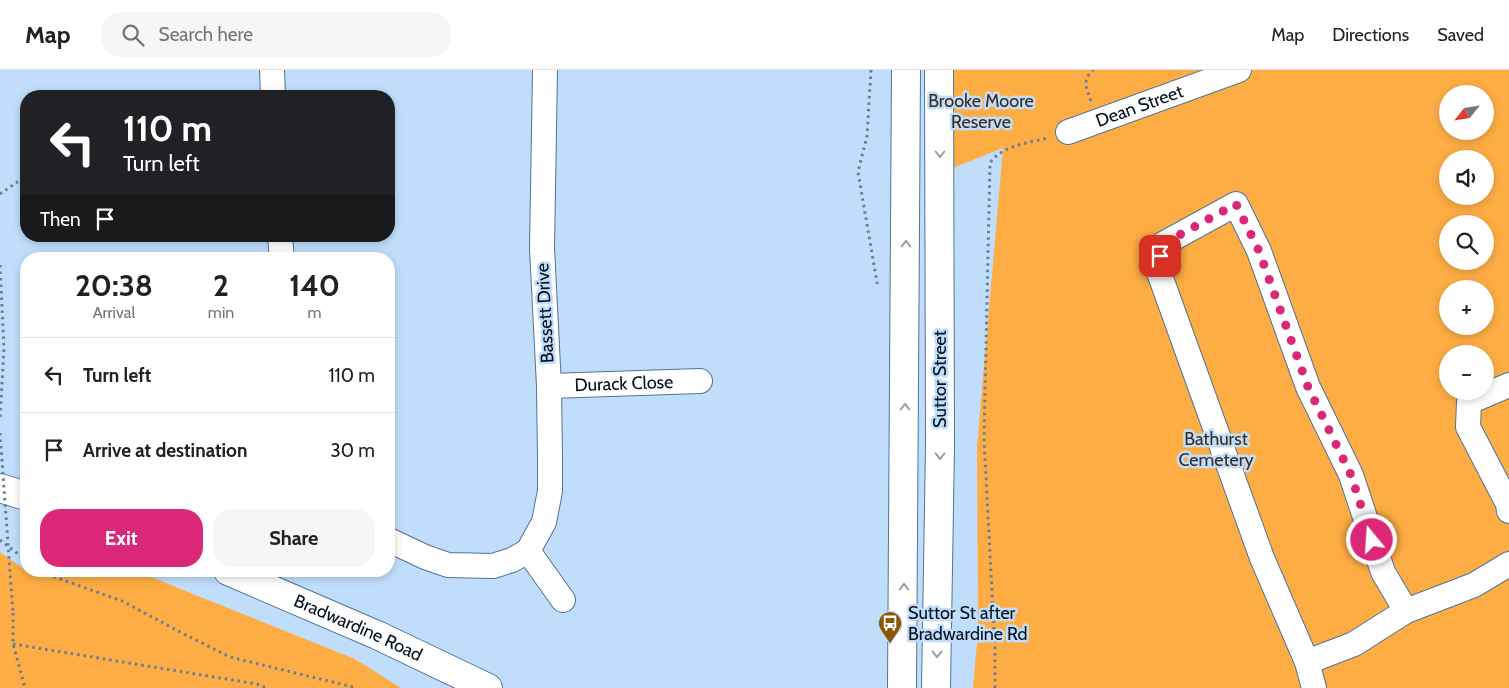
<!DOCTYPE html>
<meta charset="utf-8">
<style>
:root{--surface:#fff;--page:#f6f6f6;--text:#202124;--muted:#757577;--line:#e0e0e0;--accent:#db2777}
body{margin:0;font-family:Cabin,sans-serif;background:var(--page);color:var(--text);height:100vh;display:flex;flex-direction:column;font-size:19px;white-space:nowrap}
*{box-sizing:border-box;margin:0}
p{font-size:16px;color:var(--muted)}
.icon{flex:none;width:28px;height:28px;fill:none;stroke:currentColor;stroke-width:2;stroke-linecap:round;stroke-linejoin:round}
.map{position:relative;flex:1;overflow:hidden}
.details{position:absolute;left:20px;top:182px;width:375px;height:325px;display:flex;flex-direction:column;background:var(--surface);border-radius:20px;box-shadow:0 2px 8px #0003}
.details>*{flex:none}
.banner{position:absolute;left:20px;top:20px;width:375px;height:152px;border-radius:20px;box-shadow:0 2px 8px #0003;background:#202124;color:#fff;overflow:hidden}
.needle{width:32px;rotate:240deg}
.tools{position:absolute;left:1439px;top:15px;display:grid;gap:10px}
.tools a{display:grid;place-items:center;width:55px;height:55px;border-radius:50%;background:var(--surface);box-shadow:0 2px 8px #0003;font-size:25px}
.pin{position:absolute;display:grid;place-items:center;width:42px;height:42px;color:#fff;margin:-21px;border-radius:10px;box-shadow:0 2px 8px #0006}
.me{position:absolute;width:55px;margin:-28px;rotate:342deg;stroke-linejoin:round;filter:drop-shadow(0 0 4px #0008)}
.turn{display:flex;align-items:center;gap:18px;height:105px;padding:0 20px;font-size:22px}
.turn .icon{width:65px;height:65px;stroke-width:2.5}
.turn b{display:block;font-size:35px;line-height:42px}
.then{display:flex;align-items:center;height:48px;padding:0 20px;background:#0003;gap:10px;font-size:19px}
.eta{display:flex;justify-content:space-evenly;align-items:center;height:85px;text-align:center}
.eta b{font-size:30px;font-weight:700;line-height:35px}
.cta{display:flex;gap:10px;margin-top:auto;padding:10px 20px}
.cta a{flex:1;height:58px;border-radius:20px;background:var(--accent);color:#fff;font-size:20px;font-weight:700;line-height:58px;text-align:center}
.cta a+a{background:var(--page);color:var(--text)}
ul{padding:0;list-style:none}
li{display:flex;align-items:center;gap:15px;height:75px;padding:0 20px;border-top:1px solid var(--line)}
li div{flex:1}
li b{display:block;font-size:19px}
li em{font-style:normal}
header{display:flex;align-items:center;gap:30px;box-sizing:border-box;height:70px;padding:0 25px;background:var(--surface);border-bottom:1px solid var(--line)}
header strong{font-size:24px}
nav{display:flex;gap:28px;margin-inline-start:auto;font-size:18px}
.search{width:350px;height:45px;background:var(--page);display:flex;align-items:center;gap:12px;box-sizing:border-box;padding:0 18px;border-radius:20px;color:var(--muted);font-size:19px}
.map>svg:first-child{display:block}
.green{fill:#fead44;fill-rule:evenodd}
.lines{fill:none;stroke-linecap:round;stroke-linejoin:round}
.minor-casing{stroke:#517496;stroke-width:26}
.major-casing{stroke:#517496;stroke-width:30}
.path{stroke:#697f95;stroke-width:3;stroke-dasharray:2.5 4;stroke-linecap:butt}
.minor{stroke:#fff;stroke-width:24}
.major{stroke:#fff;stroke-width:28}
.path-bridge{stroke:#697f95;stroke-width:3;stroke-dasharray:2.5 4;stroke-linecap:butt}
.oneway{stroke:#9a9fa4}
.route{stroke:#db2777;stroke-width:9;stroke-dasharray:0 16.2}
.labels{text-anchor:middle;dominant-baseline:central;stroke-width:5;stroke-linejoin:round;paint-order:stroke}
.park-label{font-size:18px;fill:#3c2c1a;stroke:#c0defc}
.street-label{font-size:18px;fill:#030f1c;stroke:#c0defc}
.poi-label{font-size:18px;fill:#030f1c;stroke:#c0defc;text-anchor:start}
</style>
<header>
<strong>Map</strong>
<div class="search"><svg class="icon" aria-label="search" viewBox="0 0 24 24"><circle cx="10" cy="10" r="6"/><path d="M15 15l6 6"/></svg>Search here</div>
<nav><a>Map</a><a>Directions</a><a>Saved</a></nav>
</header>
<div class="map">
<svg width="1509" height="618" viewBox="0 0 1509 618">
<rect width="100%" height="100%" fill="#c0defc"/>
<!-- green -->
<g class="green">
<path d="M939,0H1509V618H973L978,562L977,377L1003,78L940,103ZM1448,24H1485V61H1448ZM1448,89H1485V126H1448ZM1448,154H1485V191H1448ZM1448,219H1485V256H1448ZM1448,284H1485V321H1448Z"/>
<polygon points="0,482 28,502 136,501 355,589 401,618 0,618"/>
</g>
<g class="lines">
<!-- minor casing -->
<g class="minor-casing">
<g id="minor">
<polyline points="272,0 273,26"/>
<path id="s1" d="M1068,62L1239,0"/>
<polyline points="280,166 282,189"/>
<polyline points="1509,315 1469,332 1468,357 1508,434 1509,441"/>
<path id="s2" d="M549,316L700,311"/>
<polyline points="389,470 425,487 448,495 493,496 512,490 528,481 544,452 550,421 550,389 549,316 542,178 545,0"/>
<polyline points="528,481 563,530"/>
<polyline points="1307,592 1354,574 1406,541 1474,515 1509,494"/>
<polyline points="1314,618 1307,592 1262,488 1157,197 1163,174 1236,134 1259,181 1308,317 1351,405 1383,502 1406,541"/>
</g>
</g>
<!-- major casing -->
<g class="major-casing">
<g id="major">
<polyline points="0,418 26,426"/>
<path id="s3" d="M228,501L377,565L488,618"/>
<polyline points="902,618 906,0"/>
<polyline points="936,618 940,376 939,0"/>
</g>
</g>
<!-- path -->
<g class="path">
<polyline points="871,0 867,66 858,102 878,218"/>
<path d="M1091,31C1086,18 1082,10 1093,0"/>
<polyline points="0,124 26,106"/>
<polyline points="0,195 4,279 0,348"/>
<polyline points="0,470 26,490"/>
<polyline points="42,501 46,504 122,531 182,563 230,587 357,618"/>
<polyline points="13,543 13,574 25,618"/>
<polyline points="13,574 257,614 267,618"/>
<path d="M995,618V580L984,369L990,93C1001,76 1028,73 1047,68"/>
</g>
<!-- minor -->
<use href="#minor" class="minor"/>
<!-- major -->
<use href="#major" class="major"/>
<!-- path-bridge -->
<polyline class="path-bridge" points="0,363 13,543"/>
</g>
<!-- one-way arrows -->
<defs><path id="oneway-chevron" d="M-2-3.5L2.5 0L-2 3.5" fill="none" stroke-width="1.6" stroke-linecap="round" stroke-linejoin="round" transform="scale(1.25)"/></defs>
<g class="oneway">
<use href="#oneway-chevron" transform="translate(940 84) rotate(90)"/>
<use href="#oneway-chevron" transform="translate(906 174) rotate(-90)"/>
<use href="#oneway-chevron" transform="translate(905 337) rotate(-90)"/>
<use href="#oneway-chevron" transform="translate(940 386) rotate(91)"/>
<use href="#oneway-chevron" transform="translate(904 517) rotate(-90)"/>
<use href="#oneway-chevron" transform="translate(937 584) rotate(91)"/>
</g>
<g class="lines">
<!-- route -->
<polyline class="route" points="1160,186 1163,174 1236,134 1259,181 1308,317 1351,405 1372,470"/>
</g>
<!-- icons -->
<defs>
<g id="bus-pin" transform="scale(1.25)"><path d="M0 17L-7.5 6A9.5 9.5 0 1 1 7.5 6Z" fill="#8b5705" stroke="#c0defc"/><path d="M-5-6H5V4H4V6H2V4H-2V6H-4V4H-5ZM-3.5-4V0h7V-4ZM-3.5 1.2v1.5H-2V1.2ZM2 1.2v1.5H3.5V1.2Z" fill="#fff"/></g>
</defs>
<g fill-rule="evenodd">
<use href="#bus-pin" x="890" y="553"/>
</g>
<g class="labels">
<!-- park labels -->
<g class="park-label">
<text x="981" y="31">Brooke Moore<tspan x="981" dy="21">Reserve</tspan></text>
<text x="1216" y="369">Bathurst<tspan x="1216" dy="21">Cemetery</tspan></text>
</g>
<!-- street labels -->
<g class="street-label">
<text stroke="none"><textPath href="#s1" startOffset="76">Dean Street</textPath></text>
<text transform="translate(545 243) rotate(-93)">Bassett Drive</text>
<text transform="translate(940 309) rotate(-90)">Suttor Street</text>
<text stroke="none"><textPath href="#s2" startOffset="75">Durack Close</textPath></text>
<text stroke="none"><textPath href="#s3" startOffset="142">Bradwardine Road</textPath></text>
</g>
<!-- poi labels -->
<g class="poi-label">
<text x="908" y="543">Suttor St after<tspan x="908" dy="21">Bradwardine Rd</tspan></text>
</g>
</g>
</svg>
<div class="tools">
<a><svg class="needle" viewBox="-14 -14 28 28"><path d="M0-13l5 13h-10z" fill="#e53935"/><path d="M0 13l5-13h-10z" fill="#757577"/></svg></a>
<a><svg class="icon" aria-label="sound" viewBox="0 0 24 24"><path d="M4 9h4l5-4v14l-5-4H4zM17 9q2 3 0 6"/></svg></a>
<a><svg class="icon" aria-label="search" viewBox="0 0 24 24"><circle cx="10" cy="10" r="6"/><path d="M15 15l6 6"/></svg></a>
<a>+</a>
<a>−</a>
</div>
<div class="pin" style="left:1160px;top:186px;background:#d93025"><svg class="icon" aria-label="arrive" viewBox="0 0 24 24"><path d="M6 21V4h12l-3 4 3 4H6"/></svg></div>
<svg class="me" style="left:1372px;top:470px" viewBox="-20 -20 40 40"><circle r="17" fill="#db2777" stroke="#fff" stroke-width="3"/><path d="M0-11L8 9 0 5-8 9z" fill="#fff"/></svg>
<div class="banner">
<div class="turn"><svg class="icon" aria-label="left" viewBox="0 0 24 24"><path d="M17 20v-9H6M10 6l-5 5 5 5"/></svg><div><b>110 m</b>Turn left</div></div>
<div class="then">Then<svg class="icon" aria-label="arrive" viewBox="0 0 24 24"><path d="M6 21V4h12l-3 4 3 4H6"/></svg></div>
</div>
<section class="details">
<div class="eta">
<div><b>20:38</b><p>Arrival</p></div>
<div><b>2</b><p>min</p></div>
<div><b>140</b><p>m</p></div>
</div>
<ul>
<li><svg class="icon" aria-label="left" viewBox="0 0 24 24"><path d="M17 20v-9H6M10 6l-5 5 5 5"/></svg><div><b>Turn left</b></div><em>110 m</em></li>
<li><svg class="icon" aria-label="arrive" viewBox="0 0 24 24"><path d="M6 21V4h12l-3 4 3 4H6"/></svg><div><b>Arrive at destination</b></div><em>30 m</em></li>
</ul>
<div class="cta"><a>Exit</a><a>Share</a></div>
</section>
</div>
